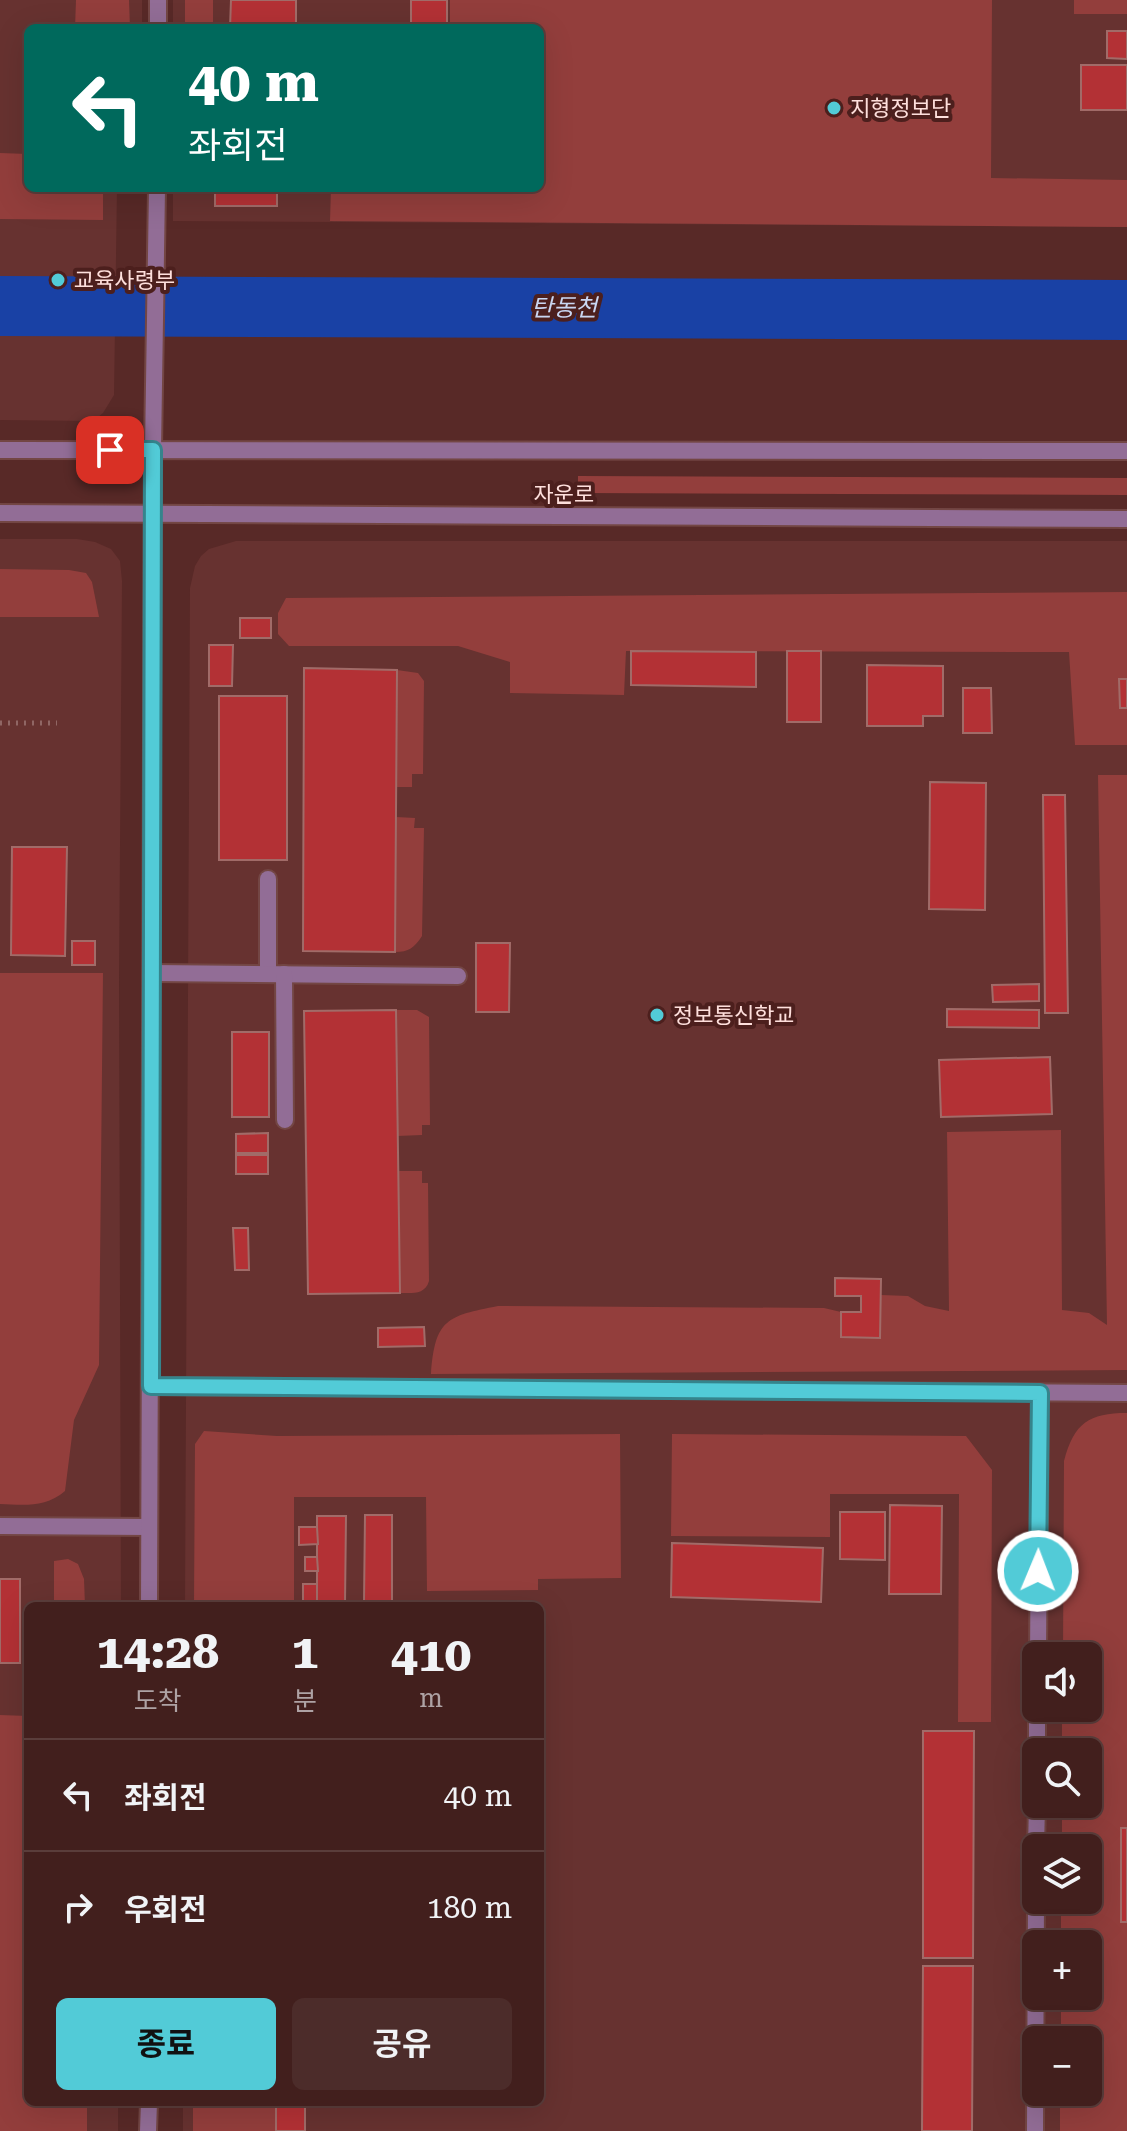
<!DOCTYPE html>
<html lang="ko">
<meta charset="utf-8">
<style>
:root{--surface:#421f1d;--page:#4c2c2a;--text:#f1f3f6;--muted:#aea2a4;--line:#5a3d3b;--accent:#52cbd7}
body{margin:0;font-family:"Roboto Serif","Noto Sans KR",serif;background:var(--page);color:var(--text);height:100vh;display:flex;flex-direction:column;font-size:30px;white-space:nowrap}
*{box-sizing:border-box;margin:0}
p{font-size:26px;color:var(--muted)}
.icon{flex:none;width:44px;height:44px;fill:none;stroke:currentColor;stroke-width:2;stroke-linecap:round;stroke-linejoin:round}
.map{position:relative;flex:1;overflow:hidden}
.sheet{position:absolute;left:24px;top:1602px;width:520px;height:504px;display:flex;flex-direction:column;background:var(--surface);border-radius:12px;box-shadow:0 8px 32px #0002,0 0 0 2px var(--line)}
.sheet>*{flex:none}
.top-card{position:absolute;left:24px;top:24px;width:520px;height:168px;border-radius:12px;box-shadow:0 8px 32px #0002,0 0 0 2px var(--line);background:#00695c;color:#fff;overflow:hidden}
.fabs{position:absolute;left:1022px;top:1642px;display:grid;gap:16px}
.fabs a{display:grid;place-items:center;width:80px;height:80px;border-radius:12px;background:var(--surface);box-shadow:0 8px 32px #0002,0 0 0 2px var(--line);font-size:40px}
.pin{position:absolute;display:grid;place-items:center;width:68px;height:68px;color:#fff;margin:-34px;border-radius:16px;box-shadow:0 4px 12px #0006}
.me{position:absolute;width:88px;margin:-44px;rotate:1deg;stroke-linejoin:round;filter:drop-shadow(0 0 6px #0008)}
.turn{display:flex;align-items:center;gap:28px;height:168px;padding:0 32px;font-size:36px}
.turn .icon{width:104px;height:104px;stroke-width:2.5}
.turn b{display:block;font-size:56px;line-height:68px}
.eta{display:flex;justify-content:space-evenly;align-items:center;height:136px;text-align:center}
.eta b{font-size:48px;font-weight:700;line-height:56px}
.cta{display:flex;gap:16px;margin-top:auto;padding:16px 32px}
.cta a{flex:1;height:92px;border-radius:12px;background:var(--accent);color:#111;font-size:32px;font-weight:700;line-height:92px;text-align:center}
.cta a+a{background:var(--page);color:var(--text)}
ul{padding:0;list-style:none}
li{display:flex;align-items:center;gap:24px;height:112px;padding:0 32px;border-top:2px solid var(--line)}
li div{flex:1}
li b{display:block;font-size:30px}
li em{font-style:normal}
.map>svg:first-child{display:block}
.built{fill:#673230;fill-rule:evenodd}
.green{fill:#933e3c}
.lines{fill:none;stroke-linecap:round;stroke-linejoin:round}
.river{stroke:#1941a5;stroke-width:60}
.building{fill:#b33135;stroke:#a16b68;stroke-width:2}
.service-casing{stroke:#734644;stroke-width:20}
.minor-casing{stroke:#734644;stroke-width:20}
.tertiary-casing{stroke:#734644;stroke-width:20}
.path{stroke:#906664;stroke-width:5;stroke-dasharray:2 6;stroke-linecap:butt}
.service{stroke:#926d96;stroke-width:16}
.minor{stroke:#926d96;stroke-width:16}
.tertiary{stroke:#926d96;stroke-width:16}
.route-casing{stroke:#35848c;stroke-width:20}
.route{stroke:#52cbd7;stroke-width:14}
.poi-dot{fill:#52cbd7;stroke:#4c1f1d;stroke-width:3}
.labels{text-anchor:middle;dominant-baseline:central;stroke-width:8;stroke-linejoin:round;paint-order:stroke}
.poi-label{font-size:22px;fill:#fedfdc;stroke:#4c1f1d;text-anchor:start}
.street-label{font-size:22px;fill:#fedfdc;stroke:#4c1f1d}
.water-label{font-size:24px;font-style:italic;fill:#c9d6f1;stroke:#4c1f1d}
</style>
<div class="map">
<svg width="1127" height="2131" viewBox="0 0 1127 2131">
<rect width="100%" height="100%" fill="#582927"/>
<!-- built -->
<g class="built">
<polygon points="0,0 142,0 142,28 28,28 28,188 117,188 114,395 103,413 93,421 0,420"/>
<polygon points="173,0 1127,0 1127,227 173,221 173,188 540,188 540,28 173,28"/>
<polygon points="0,539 77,539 95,542 111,549 120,561 122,581 119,980 121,1606 28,1606 28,2102 118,2102 118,2131 0,2131"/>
<path d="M236,541H1127V2131H183V2102H540V1606H185L190,588L195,566L201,556L209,549ZM1036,1656H1088V1708H1036ZM1036,1752H1088V1804H1036ZM1036,1848H1088V1900H1036ZM1036,1944H1088V1996H1036ZM1036,2040H1088V2092H1036Z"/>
</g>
<!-- green -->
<g class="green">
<polygon points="76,0 129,0 130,28 75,28"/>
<rect x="185" y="0" width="28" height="28"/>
<polygon points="450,0 992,0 991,178 1127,180 1127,227 330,221 331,188 540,188 540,28 450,28"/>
<rect x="1074" y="0" width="53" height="14"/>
<polygon points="0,153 28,154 28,188 103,188 103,220 0,219"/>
<polygon points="578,476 1127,478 1127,495 578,493"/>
<polygon points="0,569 69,570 86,573 92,582 99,617 0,617"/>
<polygon points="1127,592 1127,745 1075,745 1069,652 626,651 624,695 510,693 510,662 458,646 289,646 278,634 278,613 286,598"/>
<polygon points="397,670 418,673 424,681 423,774 412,774 412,787 396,787"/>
<path d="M1098,775H1127V1370L431,1374C435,1319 447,1316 498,1306L824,1308L841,1312L842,1337L880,1338L881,1295L908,1296L925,1306L949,1311L947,1132L1061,1130L1062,1310L1089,1313L1107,1325Z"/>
<path d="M396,817L415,818L414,828H424L422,936C414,948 409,952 395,952Z"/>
<path d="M0,973H103L99,1365L74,1420L65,1491C45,1508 24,1505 0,1504Z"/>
<polygon points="396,1010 417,1010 429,1017 430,1125 422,1125 422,1135 397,1136"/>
<path d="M398,1171H422V1183H428L429,1281C425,1295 412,1293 400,1293Z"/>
<path d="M1127,1413V2131H1060V2092H1088V2040H1061V1996H1088V1944H1061V1900H1088V1848H1062V1804H1088V1752H1062V1708H1088V1656H1063L1064,1461C1074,1423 1089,1413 1127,1413Z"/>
<polygon points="204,1431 277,1436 620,1434 621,1578 538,1579 538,1590 427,1591 426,1497 294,1497 294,1606 194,1606 195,1444"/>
<polygon points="672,1434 966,1436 992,1470 991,1722 958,1722 959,1494 830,1494 830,1537 671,1536"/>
<polygon points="68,1559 78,1564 84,1579 85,1606 54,1606 54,1561"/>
<polygon points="0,1715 28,1716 28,2102 87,2102 87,2131 0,2131"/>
<rect x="193" y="2102" width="83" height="29"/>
</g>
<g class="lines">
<!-- river -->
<polyline class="river" points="0,306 1127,310"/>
</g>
<!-- building -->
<g class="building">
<polygon points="231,0 296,0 296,28 230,28"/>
<rect x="411" y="0" width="36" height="28"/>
<polygon points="1107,31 1127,31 1127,59 1107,58"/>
<rect x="1081" y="65" width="46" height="45"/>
<rect x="215" y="188" width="62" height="18"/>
<rect x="240" y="618" width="31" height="20"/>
<polygon points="209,645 233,645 232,686 209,686"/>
<polygon points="631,651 756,652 756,687 631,685"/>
<rect x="787" y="651" width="34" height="71"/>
<polygon points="867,665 943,666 943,716 923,716 923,726 867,726"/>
<polygon points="304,668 397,670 395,952 303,951"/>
<polygon points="1119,679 1127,679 1127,708 1120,708"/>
<polygon points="963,688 991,688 992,733 963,733"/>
<rect x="219" y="696" width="68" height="164"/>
<polygon points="930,782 986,783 985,910 929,909"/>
<polygon points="1043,795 1065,795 1068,1013 1045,1013"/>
<polygon points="12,847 67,847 65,956 11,955"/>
<rect x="72" y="941" width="23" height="24"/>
<polygon points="476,943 510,943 509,1012 476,1012"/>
<polygon points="1039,984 1039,1001 993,1002 992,985"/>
<polygon points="947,1009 1039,1010 1039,1028 947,1027"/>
<polygon points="396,1010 400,1293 308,1294 304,1011"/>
<rect x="232" y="1032" width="37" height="85"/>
<polygon points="1050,1057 1052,1114 941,1117 939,1060"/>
<polygon points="268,1133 268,1153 236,1153 236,1134"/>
<rect x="236" y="1155" width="32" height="19"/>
<polygon points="233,1228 248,1228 249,1270 235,1270"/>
<polygon points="835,1278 881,1279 880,1338 841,1337 841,1312 861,1312 861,1296 835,1296"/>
<polygon points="424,1327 425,1346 378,1347 378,1328"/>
<polygon points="890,1505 942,1506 941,1594 889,1594"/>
<polygon points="840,1512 885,1512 885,1560 840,1559"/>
<polygon points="365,1515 392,1515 392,1603 364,1603"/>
<polygon points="317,1516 346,1516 345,1603 317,1603"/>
<polygon points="299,1527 317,1527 318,1544 299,1545"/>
<polygon points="672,1543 823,1548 821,1602 671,1597"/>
<polygon points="305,1557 317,1557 318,1571 305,1571"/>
<rect x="0" y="1579" width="20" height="84"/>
<rect x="303" y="1584" width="14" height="17"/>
<polygon points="923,1731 974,1731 973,1958 923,1958"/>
<rect x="1121" y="1828" width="6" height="94"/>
<polygon points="923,1966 973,1966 972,2131 922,2131"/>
<rect x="276" y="2102" width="29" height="29"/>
</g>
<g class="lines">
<!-- service casing -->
<g class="service-casing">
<g id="service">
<polyline points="268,879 268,974"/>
<polyline points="153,973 458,976"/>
<polyline points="284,974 285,1120"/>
</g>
</g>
<!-- minor casing -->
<g class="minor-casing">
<g id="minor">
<polyline points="158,28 158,0"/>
<polyline points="151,1386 1127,1393"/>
<polyline points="0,1526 149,1527"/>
<polyline points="149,1606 153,450 157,188"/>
<polyline points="1038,1656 1040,1393"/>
<polyline points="1037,1752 1037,1708"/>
<polyline points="1036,1848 1037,1804"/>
<polyline points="148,2131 149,2102"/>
<polyline points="1035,2131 1036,1900"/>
</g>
</g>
<!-- tertiary casing -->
<g class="tertiary-casing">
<g id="tertiary">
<polyline points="0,450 1127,451"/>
<polyline points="0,513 1127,519"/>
</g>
</g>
<!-- path -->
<polyline class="path" points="0,723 57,723"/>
<!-- service -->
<use href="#service" class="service"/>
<!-- minor -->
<use href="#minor" class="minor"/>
<!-- tertiary -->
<use href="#tertiary" class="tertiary"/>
</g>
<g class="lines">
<!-- route casing -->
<g class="route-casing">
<polyline id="route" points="110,450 153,450 151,1386 1040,1393 1038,1571"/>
</g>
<!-- route -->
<use href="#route" class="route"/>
</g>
<!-- markers -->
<g class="poi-dot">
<circle cx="834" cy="108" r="8"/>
<circle cx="58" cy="280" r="8"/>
<circle cx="657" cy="1015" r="8"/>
</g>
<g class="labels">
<!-- poi labels -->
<g class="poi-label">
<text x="850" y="108">지형정보단</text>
<text x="74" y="280">교육사령부</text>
<text x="673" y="1015">정보통신학교</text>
</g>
<!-- street labels -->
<g class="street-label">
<text x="564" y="494">자운로</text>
</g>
<!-- water labels -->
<g class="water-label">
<text x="564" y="308">탄동천</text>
</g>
</g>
</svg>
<div class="fabs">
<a><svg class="icon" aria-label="sound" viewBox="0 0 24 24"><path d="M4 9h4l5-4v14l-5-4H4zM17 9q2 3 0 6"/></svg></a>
<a><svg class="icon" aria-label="search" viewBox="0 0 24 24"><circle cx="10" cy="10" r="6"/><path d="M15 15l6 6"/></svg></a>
<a><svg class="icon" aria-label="layers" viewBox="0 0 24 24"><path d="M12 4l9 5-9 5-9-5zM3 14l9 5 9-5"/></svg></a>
<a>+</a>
<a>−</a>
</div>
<div class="pin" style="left:110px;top:450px;background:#d93025"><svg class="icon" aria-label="arrive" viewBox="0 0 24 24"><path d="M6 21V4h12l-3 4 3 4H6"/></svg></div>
<svg class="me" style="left:1038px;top:1571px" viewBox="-20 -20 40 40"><circle r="17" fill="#52cbd7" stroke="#fff" stroke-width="3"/><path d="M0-11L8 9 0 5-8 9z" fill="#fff"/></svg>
<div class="top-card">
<div class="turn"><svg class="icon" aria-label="left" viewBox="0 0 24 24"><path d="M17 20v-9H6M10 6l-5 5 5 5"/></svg><div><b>40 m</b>좌회전</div></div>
</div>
<section class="sheet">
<div class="eta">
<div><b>14:28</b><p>도착</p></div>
<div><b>1</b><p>분</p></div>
<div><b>410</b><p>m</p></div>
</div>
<ul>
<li><svg class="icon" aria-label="left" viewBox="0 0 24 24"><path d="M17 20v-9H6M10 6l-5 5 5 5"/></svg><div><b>좌회전</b></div><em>40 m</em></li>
<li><svg class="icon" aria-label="right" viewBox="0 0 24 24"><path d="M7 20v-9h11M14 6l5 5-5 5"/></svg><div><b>우회전</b></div><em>180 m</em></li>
</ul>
<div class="cta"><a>종료</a><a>공유</a></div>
</section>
</div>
